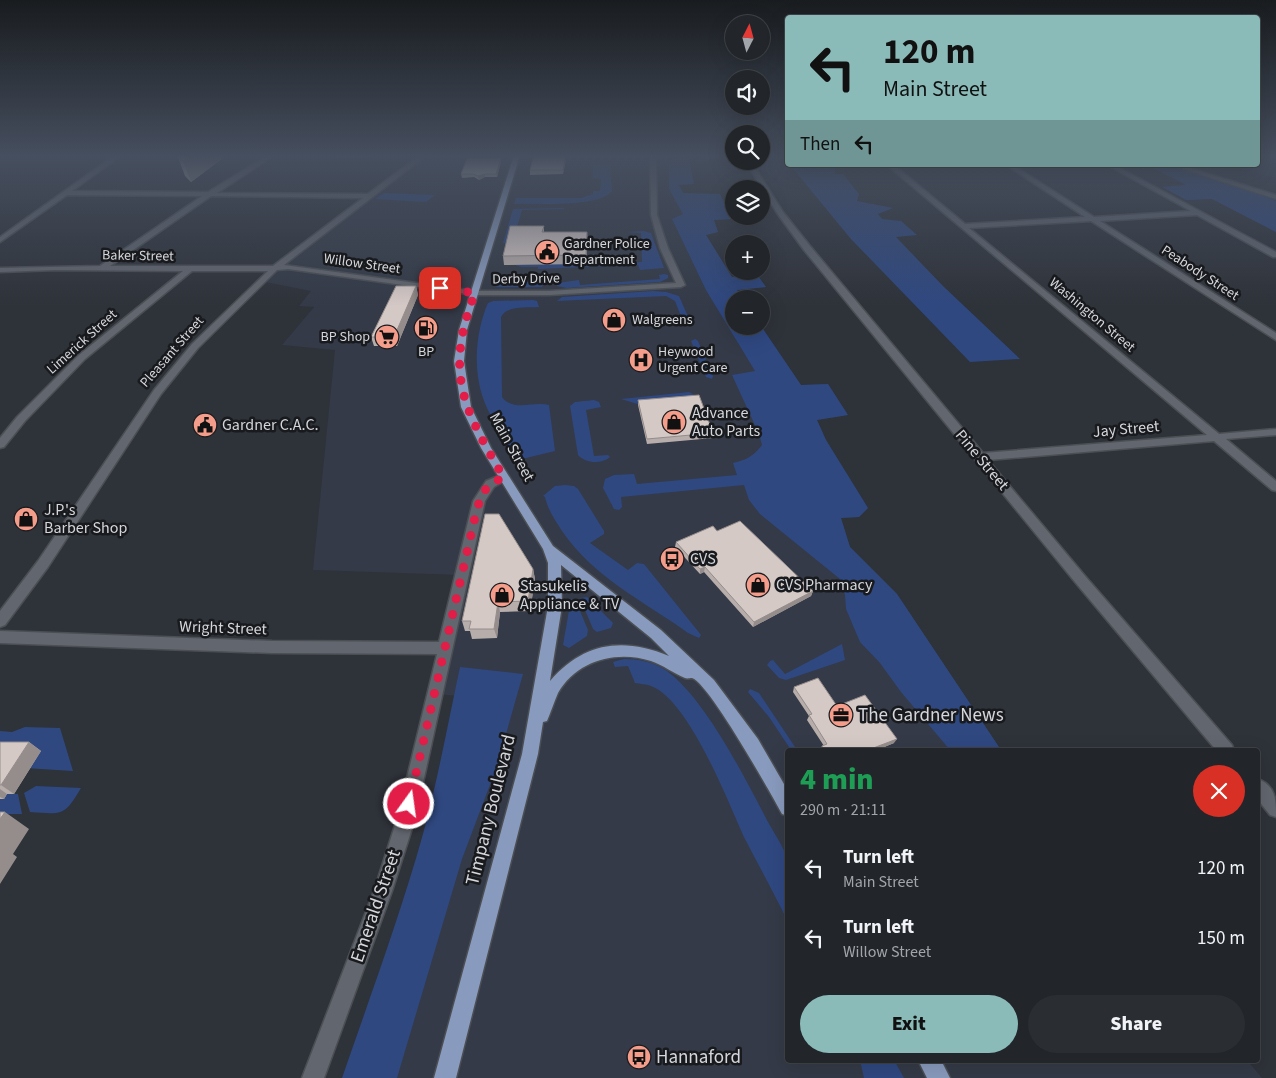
<!DOCTYPE html>
<meta charset="utf-8">
<style>
:root{--surface:#22262b;--page:#2a2e33;--text:#f1f3f6;--muted:#a2a5a9;--line:#3f4347;--accent:#8bbbb9}
body{margin:0;font-family:"Source Sans 3",sans-serif;background:var(--page);color:var(--text);height:100vh;display:flex;flex-direction:column;font-size:19px;white-space:nowrap}
*{box-sizing:border-box;margin:0}
p{font-size:16px;color:var(--muted)}
.icon{flex:none;width:28px;height:28px;fill:none;stroke:currentColor;stroke-width:2;stroke-linecap:round;stroke-linejoin:round}
.map{position:relative;flex:1;overflow:hidden}
.sheet{position:absolute;left:785px;top:748px;width:475px;height:315px;display:flex;flex-direction:column;background:var(--surface);border-radius:5px;box-shadow:0 5px 20px #0002,0 0 0 1px var(--line)}
.sheet>*{flex:none}
.hud{position:absolute;left:785px;top:15px;width:475px;height:152px;border-radius:5px;box-shadow:0 5px 20px #0002,0 0 0 1px var(--line);background:#8bbbb9;color:#111;overflow:hidden}
.needle{width:32px;rotate:6deg}
.controls{position:absolute;left:725px;top:15px;display:grid;gap:10px}
.controls a{display:grid;place-items:center;width:45px;height:45px;border-radius:50%;background:var(--surface);box-shadow:0 5px 20px #0002,0 0 0 1px var(--line);font-size:25px}
.pin{position:absolute;display:grid;place-items:center;width:42px;height:42px;color:#fff;margin:-21px;border-radius:10px;box-shadow:0 2px 8px #0006}
.me{position:absolute;width:55px;margin:-28px;rotate:14deg;stroke-linejoin:round;filter:drop-shadow(0 0 4px #0008)}
.turn{display:flex;align-items:center;gap:18px;height:105px;padding:0 15px;font-size:22px}
.turn .icon{width:65px;height:65px;stroke-width:2.5}
.turn b{display:block;font-size:35px;line-height:42px}
.then{display:flex;align-items:center;height:48px;padding:0 15px;background:#0003;gap:10px;font-size:19px}
.round{display:grid;place-items:center;flex:none;width:52px;height:52px;border-radius:26px;background:var(--page)}
.headline{display:flex;align-items:center;justify-content:space-between;height:85px;padding:0 15px}
h1{font-size:30px;font-weight:800;line-height:38px;color:#1e9e55}
.cta{display:flex;gap:10px;margin-top:auto;padding:10px 15px}
.cta a{flex:1;height:58px;border-radius:30px;background:var(--accent);color:#111;font-size:20px;font-weight:800;line-height:58px;text-align:center}
.cta a+a{background:var(--page);color:var(--text)}
ul{padding:0;list-style:none}
li{display:flex;align-items:center;gap:15px;height:70px;padding:0 15px}
li div{flex:1}
li b{display:block;font-size:19px}
li em{font-style:normal}
.map>svg:first-child{display:block}
.built{fill:#343a47}
.green{fill:#2f4880}
.lines{fill:none;stroke-linecap:round;stroke-linejoin:round}
.minor-casing{stroke:#4b4f54;stroke-width:3}
.major-casing{stroke:#4b4f54;stroke-width:3}
.minor{fill:#62666e;fill-rule:evenodd}
.major{fill:#889abd;fill-rule:evenodd}
.wall{fill:#b7adaa}
.shaded-wall{fill:#958d8b}
.building{fill:#d5c9c6;stroke:#958d8b}
.route{stroke:#e11d48;stroke-width:9;stroke-dasharray:0 16.2}
.labels{text-anchor:middle;dominant-baseline:central;stroke-width:5;stroke-linejoin:round;paint-order:stroke}
.far-poi-label{font-size:14px;fill:#d4d6db;stroke:#181a1d;text-anchor:start}
.far-street-label{font-size:14px;fill:#d4d6db;stroke:#181a1d}
.poi-label{font-size:16px;fill:#d4d6db;stroke:#181a1d;text-anchor:start}
.street-label{font-size:16px;fill:#d4d6db;stroke:#181a1d}
.near-poi-label{font-size:19px;fill:#d4d6db;stroke:#181a1d;text-anchor:start}
.near-street-label{font-size:19px;fill:#d4d6db;stroke:#181a1d}
</style>
<div class="map">
<svg width="1276" height="1078" viewBox="0 0 1276 1078">
<rect width="100%" height="100%" fill="#2e3239"/>
<!-- built -->
<g class="built">
<polygon points="424,155 688,155 694,184 679,185 683,193 720,194 732,219 714,220 718,232 706,235 732,277 758,276 766,287 737,290 743,299 734,299 734,326 761,326 801,385 828,384 848,415 817,420 826,440 868,508 859,517 841,518 850,547 897,594 1001,750 788,750 788,1060 1247,1060 1262,1078 376,1078 487,698 434,694 461,575 313,570 335,350 282,345 314,307 299,306 311,291 261,281"/>
<polygon points="1258,155 1276,155 1276,178 1226,165 1258,165"/>
</g>
<!-- green -->
<g class="green">
<path d="M675,155H688L694,184L679,185L683,193L720,194L732,219L714,220L718,232L706,235L732,277L758,276L766,287L737,290L743,299H734V326H761L801,385L828,384L848,415L817,420L826,440L868,508L859,517L841,518L850,547L897,594L1001,750H950L901,692L880,663L860,642L846,609L845,595L840,579L760,514L749,500L744,485L621,497L622,507L619,510L614,509L603,488L605,479L614,475L634,474L637,484L737,475L733,463C746,460 754,456 762,445L759,434L732,375L755,371L706,290L672,219L683,214L669,189V165Z"/>
<path d="M593,165H610L612,191C599,208 536,203 514,204L516,198H581L593,194V191H600L601,179L592,178Z"/>
<polygon points="790,165 835,165 835,174 843,174 859,194 857,201 893,208 878,214 882,219 901,221 917,235 896,237 943,286 1020,359 970,362 851,239"/>
<path d="M1147,165C1188,165 1238,185 1276,201V232L1212,199L1186,200L1162,187L1186,185Z"/>
<polygon points="384,193 435,195 426,202 375,199"/>
<polygon points="513,209 562,208 565,209 522,210 515,234 509,243 503,243"/>
<polygon points="644,231 651,233 664,268 640,270 638,265 627,265 538,269 538,267 521,267 515,265 541,265 542,262 568,264 642,262 641,233 626,232"/>
<polygon points="664,274 668,275 668,278 660,282 567,288 557,286 557,283 579,280 580,285 660,279 659,275"/>
<polygon points="507,282 538,282 543,284 542,287 495,287"/>
<polygon points="653,291 666,292 679,296 689,319 682,319 675,301 666,296 557,301 562,297"/>
<path d="M533,300L537,301L539,307C527,308 507,305 501,317L502,397C513,412 534,401 549,405L555,451L522,459L513,453C503,435 488,415 482,395C473,367 476,330 488,303L493,301Z"/>
<polygon points="695,339 698,341 713,376 712,379 706,377 691,341"/>
<polygon points="689,392 697,396 641,405 621,399"/>
<path d="M594,400L599,402L601,407L586,410L594,456L608,455L610,457C602,464 586,464 578,455L570,406L575,402Z"/>
<path d="M565,485L574,486L578,489L604,531V534L590,543L628,570L637,563L644,564L701,635L699,638L688,633C644,601 594,578 562,531C555,520 548,510 545,497L543,496L555,486Z"/>
<polygon points="587,597 613,623 611,628 597,632 593,629 580,598"/>
<polygon points="571,599 575,599 588,630 587,636 569,648 563,645"/>
<polygon points="842,644 845,660 786,680 779,678 767,665 770,661 773,660 785,674"/>
<path d="M624,659C640,659 654,662 667,671C706,700 745,778 768,822C774,833 784,847 787,859C791,871 788,905 787,920C774,893 759,866 745,839C728,802 689,700 651,686C646,684 640,684 635,683L628,666L615,667L613,662Z"/>
<path d="M460,667L523,674L497,766L462,859L397,1078H342C370,997 400,916 423,834C438,779 448,723 460,667Z"/>
<polygon points="750,689 759,693 797,750 791,750 769,717 748,692"/>
<polygon points="25,727 60,728 73,771 25,768 32,765 39,754 0,751 0,731 12,732"/>
<path d="M36,786L81,788C64,817 62,814 30,812L24,793Z"/>
<polygon points="7,794 18,794 22,814 0,814 0,799 4,799"/>
<polygon points="860,1060 894,1060 904,1078 864,1078"/>
</g>
<g class="lines">
<!-- minor casing -->
<g class="minor-casing">
<g id="minor">
<path d="M115,155H122L72,191L208,192L268,155H275L217,193L368,194L420,155H427L284,265L475,291H549L676,283L660,248L651,215L650,155H656L657,215L668,248L685,285L681,287L549,295H475L288,269L277,270L198,348L161,394L48,567L5,625L0,627V611L38,561L154,390L192,344L268,271H192L85,359L25,421L4,447L0,448V438L17,417L79,355L183,271L56,270L0,272V268L100,266L202,196L67,195L0,242V237ZM211,196L363,198L273,266H110Z"/>
<polygon points="745,161 751,161 783,212 810,246 983,453 1207,435 887,165 894,165 965,224 1085,217 1006,165 1013,165 1094,217 1191,211 1107,165 1114,165 1276,252 1276,257 1273,257 1197,215 1100,221 1276,333 1276,340 1091,221 969,228 1219,434 1276,429 1276,435 1226,439 1276,481 1276,491 1272,490 1214,441 988,460 1085,576 1232,745 1234,750 1216,750 1075,582 804,250 777,213"/>
<polygon points="1171,165 1180,165 1276,195 1276,199"/>
<polygon points="503,474 507,475 509,478 494,487 485,501 415,819 392,891 324,1078 302,1078 374,891 397,819 437,654 272,653 0,643 0,631 272,641 439,642 473,501 486,481"/>
<path d="M1258,779C1276,786 1276,800 1276,817L1270,815L1258,800Z"/>
</g>
</g>
<!-- major casing -->
<g class="major-casing">
<g id="major">
<path d="M514,155H520L467,330L464,361L471,407L491,448L553,546L661,630L714,680L758,739L788,791V816L782,814C771,794 709,683 692,678C690,678 687,679 685,678C673,673 663,665 651,661C617,650 577,660 558,693C554,702 551,712 547,721L543,722L538,754L456,1078H434L522,754L548,606V563L543,549L481,448L461,407L454,361L459,330ZM561,565L651,638L669,656C623,637 584,642 550,681L562,606Z"/>
<polygon points="918,1060 941,1060 950,1078 927,1078"/>
</g>
</g>
<!-- minor -->
<use href="#minor" class="minor"/>
<!-- major -->
<use href="#major" class="major"/>
</g>
<!-- wall -->
<g class="wall">
<polygon points="177,155 227,155 191,182 185,176"/>
<polygon points="335,155 373,155 371,157 336,157"/>
<polygon points="526,155 567,155 563,174 530,175 530,170 533,156 526,156"/>
<polygon points="501,158 501,162 497,177 485,177 479,180 474,177 462,178 461,174"/>
<polygon points="544,226 544,232 587,232 586,264 504,265 503,256"/>
<polygon points="416,286 418,295 397,346 374,346 371,337"/>
<polygon points="638,400 713,433 713,438 647,444 638,405"/>
<polygon points="717,531 813,591 811,596 753,627 704,572 700,574 675,547 676,542"/>
<polygon points="533,569 535,579 530,611 500,612 497,638 472,639 470,631 465,631 462,621"/>
<polygon points="794,687 837,706 894,743 877,750 820,750 822,746 824,746 807,720 809,716 793,692"/>
<polygon points="0,742 29,742 41,751 14,794 7,794 4,799 0,799"/>
</g>
<!-- shaded-wall -->
<g class="shaded-wall">
<polygon points="191,155 227,155 191,182 183,161"/>
<polygon points="566,155 567,155 563,174 563,170"/>
<polygon points="501,158 501,162 497,177 496,174"/>
<polygon points="485,174 485,177 479,180 478,176"/>
<polygon points="587,232 588,240 586,264 586,255"/>
<polygon points="416,286 418,295 397,346 394,337"/>
<polygon points="705,567 704,572 700,574 700,569"/>
<polygon points="533,569 535,579 530,611 528,601"/>
<polygon points="813,591 811,596 753,627 754,622"/>
<polygon points="498,602 500,612 497,638 494,629"/>
<polygon points="897,739 894,743 877,750 868,750"/>
<polygon points="29,742 41,751 14,794 1,785"/>
<polygon points="0,789 7,794 4,799 0,797"/>
<polygon points="5,812 29,829 13,854 17,857 0,884 0,819"/>
</g>
<!-- building -->
<g class="building">
<polygon points="177,155 191,155 183,161"/>
<polygon points="534,155 566,155 563,170 530,170"/>
<polygon points="467,158 501,158 496,174 485,174 478,176 473,174 461,174"/>
<polygon points="510,226 544,226 542,232 587,232 586,255 503,256"/>
<polygon points="396,286 416,286 394,337 371,337"/>
<polygon points="699,395 713,433 647,439 638,400"/>
<polygon points="485,514 499,514 533,569 528,601 498,602 494,629 469,629 471,621 462,621"/>
<polygon points="740,521 813,591 754,622 705,567 700,569 676,542 713,526 717,531"/>
<polygon points="818,678 837,706 865,695 897,739 868,750 824,750 822,746 827,744 809,715 812,714 794,687"/>
<polygon points="0,742 29,742 1,785 0,785"/>
<polygon points="0,812 5,812 0,819"/>
</g>
<!-- sky -->
<linearGradient id="sky" x2="0" y2="1"><stop stop-color="#191c1f"/><stop offset="0.51" stop-color="#464f5f"/><stop offset="1" stop-color="#464f5f" stop-opacity="0"/></linearGradient>
<rect width="1276" height="306" fill="url(#sky)"/>
<g class="lines">
<!-- route -->
<path class="route" d="M409,804L476,513C481,495 485,483 504,478C463,408 444,373 475,293L440,288"/>
</g>
<!-- icons -->
<defs>
<g id="civic-disc" transform="scale(1.25)"><circle r="9.5" fill="#f49d8b" stroke="#181a1d"/><path d="M-.6-6.5H3V-4.5H.6V-3L4-1V1h2V6H-6V1h2V-1L-.6-3ZM-1.2 2.5V6h2.4V2.5Z" fill="#111"/></g>
<g id="shop-disc" transform="scale(1.25)"><circle r="9.5" fill="#f49d8b" stroke="#181a1d"/><path d="M-5-2.5h2.3a2.7 3.5 0 0 1 5.4 0H5L5.5 6h-11ZM-1.5-2.5h3a1.5 2.3 0 0 0-3 0Z" fill="#111"/></g>
<g id="fuel-disc" transform="scale(1.25)"><circle r="9.5" fill="#f49d8b" stroke="#181a1d"/><path d="M-5.5-6h7V0h2V4h1.3V-2.5L3-4.5l.8-.8L6-3V5H2.5V1h-1V6h-7ZM-4.2-4.7v3.2H.2V-4.7Z" fill="#111"/></g>
<g id="supermarket-disc" transform="scale(1.25)"><circle r="9.5" fill="#f49d8b" stroke="#181a1d"/><path d="M-6-5.5h2.5l.6 2H6L4.5 2H-2.5L-4.4-4H-6ZM-1.5 3.2a1.3 1.3 0 1 0 .1 0ZM3 3.2a1.3 1.3 0 1 0 .1 0Z" fill="#111"/></g>
<g id="hospital-disc" transform="scale(1.25)"><circle r="9.5" fill="#f49d8b" stroke="#181a1d"/><path d="M-5-5h3v3.5h4V-5h3V5h-3V1.5h-4V5h-3Z" fill="#111"/></g>
<g id="bus-disc" transform="scale(1.25)"><circle r="9.5" fill="#f49d8b" stroke="#181a1d"/><path d="M-5-6H5V4H4V6H2V4H-2V6H-4V4H-5ZM-3.5-4V0h7V-4ZM-3.5 1.2v1.5H-2V1.2ZM2 1.2v1.5H3.5V1.2Z" fill="#111"/></g>
<g id="office-disc" transform="scale(1.25)"><circle r="9.5" fill="#f49d8b" stroke="#181a1d"/><path d="M-6-3h4V-5.5h4V-3h4V5H-6ZM-1-4.5V-3h2v-1.5ZM-6 0V1H6V0Z" fill="#111"/></g>
</defs>
<g fill-rule="evenodd">
<use href="#civic-disc" x="547" y="252"/>
<use href="#shop-disc" x="614" y="320"/>
<use href="#fuel-disc" x="426" y="328"/>
<use href="#supermarket-disc" x="387" y="337"/>
<use href="#hospital-disc" x="641" y="360"/>
<use href="#shop-disc" x="674" y="422"/>
<use href="#civic-disc" x="205" y="425"/>
<use href="#shop-disc" x="26" y="519"/>
<use href="#bus-disc" x="672" y="559"/>
<use href="#shop-disc" x="758" y="585"/>
<use href="#shop-disc" x="502" y="595"/>
<use href="#office-disc" x="841" y="715"/>
<use href="#bus-disc" x="639" y="1057"/>
</g>
<g class="labels">
<!-- far-poi labels -->
<g class="far-poi-label">
<text x="564" y="244">Gardner Police<tspan x="564" dy="16">Department</tspan></text>
<text x="632" y="320">Walgreens</text>
<text x="370" y="337" text-anchor="end">BP Shop</text>
<text x="426" y="352" text-anchor="middle">BP</text>
<text x="658" y="352">Heywood<tspan x="658" dy="16">Urgent Care</tspan></text>
</g>
<!-- far-street labels -->
<g class="far-street-label">
<text transform="translate(138 256) rotate(1)">Baker Street</text>
<text transform="translate(362 264) rotate(8)">Willow Street</text>
<text transform="translate(1200 273) rotate(33)">Peabody Street</text>
<text transform="translate(526 279) rotate(-1)">Derby Drive</text>
<text transform="translate(1092 315) rotate(40)">Washington Street</text>
<text transform="translate(82 342) rotate(-42)">Limerick Street</text>
<text transform="translate(172 352) rotate(-49)">Pleasant Street</text>
</g>
<!-- poi labels -->
<g class="poi-label">
<text x="692" y="413">Advance<tspan x="692" dy="18">Auto Parts</tspan></text>
<text x="222" y="425">Gardner C.A.C.</text>
<text x="44" y="510">J.P.'s<tspan x="44" dy="18">Barber Shop</tspan></text>
<text x="690" y="559">CVS</text>
<text x="776" y="585">CVS Pharmacy</text>
<text x="520" y="586">Stasukelis<tspan x="520" dy="18">Appliance &amp; TV</tspan></text>
</g>
<!-- street labels -->
<g class="street-label">
<text transform="translate(1126 429) rotate(-5)">Jay Street</text>
<text transform="translate(512 447) rotate(61)">Main Street</text>
<text transform="translate(982 460) rotate(50)">Pine Street</text>
<text transform="translate(223 628) rotate(2)">Wright Street</text>
</g>
<!-- near-poi labels -->
<g class="near-poi-label">
<text x="858" y="715">The Gardner News</text>
<text x="656" y="1057">Hannaford</text>
</g>
<!-- near-street labels -->
<g class="near-street-label">
<text transform="translate(491 810) rotate(-76)">Timpany Boulevard</text>
<text transform="translate(376 906) rotate(-71)">Emerald Street</text>
</g>
</g>
</svg>
<div class="controls">
<a><svg class="needle" viewBox="-14 -14 28 28"><path d="M0-13l5 13h-10z" fill="#e53935"/><path d="M0 13l5-13h-10z" fill="#a2a5a9"/></svg></a>
<a><svg class="icon" aria-label="sound" viewBox="0 0 24 24"><path d="M4 9h4l5-4v14l-5-4H4zM17 9q2 3 0 6"/></svg></a>
<a><svg class="icon" aria-label="search" viewBox="0 0 24 24"><circle cx="10" cy="10" r="6"/><path d="M15 15l6 6"/></svg></a>
<a><svg class="icon" aria-label="layers" viewBox="0 0 24 24"><path d="M12 4l9 5-9 5-9-5zM3 14l9 5 9-5"/></svg></a>
<a>+</a>
<a>−</a>
</div>
<div class="pin" style="left:440px;top:288px;background:#d93025"><svg class="icon" aria-label="arrive" viewBox="0 0 24 24"><path d="M6 21V4h12l-3 4 3 4H6"/></svg></div>
<svg class="me" style="left:409px;top:804px" viewBox="-20 -20 40 40"><circle r="17" fill="#e11d48" stroke="#fff" stroke-width="3"/><path d="M0-11L8 9 0 5-8 9z" fill="#fff"/></svg>
<div class="hud">
<div class="turn"><svg class="icon" aria-label="left" viewBox="0 0 24 24"><path d="M17 20v-9H6M10 6l-5 5 5 5"/></svg><div><b>120 m</b>Main Street</div></div>
<div class="then">Then<svg class="icon" aria-label="left" viewBox="0 0 24 24"><path d="M17 20v-9H6M10 6l-5 5 5 5"/></svg></div>
</div>
<section class="sheet">
<div class="headline"><div><h1>4 min</h1><p>290 m · 21:11</p></div><a class="round" style="background:#d93025;color:#fff"><svg class="icon" aria-label="close" viewBox="0 0 24 24"><path d="M6 6l12 12M18 6L6 18"/></svg></a></div>
<ul>
<li><svg class="icon" aria-label="left" viewBox="0 0 24 24"><path d="M17 20v-9H6M10 6l-5 5 5 5"/></svg><div><b>Turn left</b><p>Main Street</p></div><em>120 m</em></li>
<li><svg class="icon" aria-label="left" viewBox="0 0 24 24"><path d="M17 20v-9H6M10 6l-5 5 5 5"/></svg><div><b>Turn left</b><p>Willow Street</p></div><em>150 m</em></li>
</ul>
<div class="cta"><a>Exit</a><a>Share</a></div>
</section>
</div>
